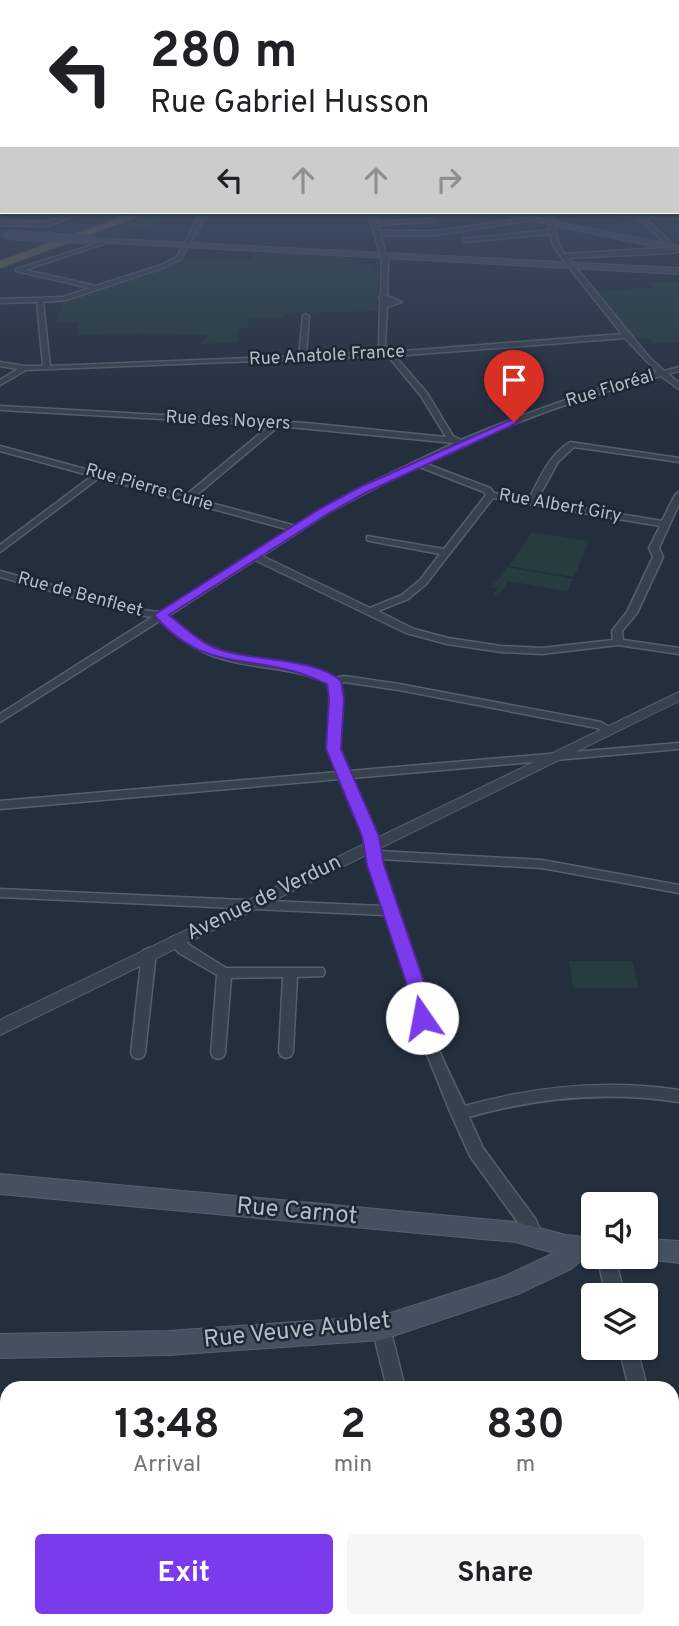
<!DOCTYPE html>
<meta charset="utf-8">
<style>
:root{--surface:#fff;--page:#f6f6f6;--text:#202124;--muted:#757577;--accent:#7c3aed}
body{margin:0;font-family:Overpass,sans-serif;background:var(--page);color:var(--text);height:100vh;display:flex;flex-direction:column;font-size:26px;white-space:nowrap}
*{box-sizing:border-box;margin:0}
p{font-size:23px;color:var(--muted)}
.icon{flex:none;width:38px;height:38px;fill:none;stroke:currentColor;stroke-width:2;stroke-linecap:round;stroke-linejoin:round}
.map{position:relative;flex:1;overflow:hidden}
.panel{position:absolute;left:0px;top:1381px;width:679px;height:247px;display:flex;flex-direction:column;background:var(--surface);border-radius:21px 21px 0 0;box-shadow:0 2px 5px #0004}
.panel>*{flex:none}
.hud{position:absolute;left:0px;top:0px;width:679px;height:214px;box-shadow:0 2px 5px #0004;background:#fff;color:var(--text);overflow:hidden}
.tools{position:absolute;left:581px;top:1192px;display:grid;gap:14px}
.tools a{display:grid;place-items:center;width:77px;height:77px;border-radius:7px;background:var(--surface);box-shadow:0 2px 5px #0004;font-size:35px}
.pin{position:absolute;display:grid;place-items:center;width:60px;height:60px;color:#fff;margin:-72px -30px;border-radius:50% 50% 50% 0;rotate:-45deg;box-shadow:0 0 7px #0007}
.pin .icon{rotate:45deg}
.me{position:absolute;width:77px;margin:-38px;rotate:348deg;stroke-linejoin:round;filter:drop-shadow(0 0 5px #0008)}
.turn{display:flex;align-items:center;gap:24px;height:147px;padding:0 35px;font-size:32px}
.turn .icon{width:91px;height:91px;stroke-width:2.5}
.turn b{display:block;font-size:49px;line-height:60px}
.lanes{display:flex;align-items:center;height:66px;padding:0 35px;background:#0003;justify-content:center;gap:35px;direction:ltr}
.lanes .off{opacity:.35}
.eta{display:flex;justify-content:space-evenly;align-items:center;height:119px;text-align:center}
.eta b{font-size:42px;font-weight:700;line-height:49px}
.button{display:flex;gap:14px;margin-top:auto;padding:14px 35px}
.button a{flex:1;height:80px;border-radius:7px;background:var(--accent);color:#fff;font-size:28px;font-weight:700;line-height:80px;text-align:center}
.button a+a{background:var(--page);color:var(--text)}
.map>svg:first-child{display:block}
.green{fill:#263c3f}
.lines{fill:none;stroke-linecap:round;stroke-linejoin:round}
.minor-casing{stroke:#565f6c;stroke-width:3}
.tertiary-casing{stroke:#565f6c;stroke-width:2}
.secondary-casing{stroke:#565f6c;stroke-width:2}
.motorway-casing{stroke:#434c59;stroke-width:2}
.minor{fill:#38414e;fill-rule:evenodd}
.tertiary{fill:#38414e;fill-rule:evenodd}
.secondary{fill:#465061;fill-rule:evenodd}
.motorway{fill:#746855;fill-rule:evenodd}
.secondary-bridge-casing{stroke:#565f6c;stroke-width:10;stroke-linecap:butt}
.secondary-bridge{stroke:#465061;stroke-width:9}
.route{fill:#7c3aed;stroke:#51269a;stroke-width:2}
.labels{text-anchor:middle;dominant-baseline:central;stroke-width:5;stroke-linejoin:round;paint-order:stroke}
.far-street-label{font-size:18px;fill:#b4bcc9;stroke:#1d2633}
.street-label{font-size:21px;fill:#b4bcc9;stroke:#1d2633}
.near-street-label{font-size:24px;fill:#b4bcc9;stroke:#1d2633}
</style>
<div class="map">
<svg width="679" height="1626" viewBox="0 0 679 1626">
<rect width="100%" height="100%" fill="#242f3e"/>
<!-- green -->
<g class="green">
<polygon points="157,212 187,212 108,239 91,238"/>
<polygon points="255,252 341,257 375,266 375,270 379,272 377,311 284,313 283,318 249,317 248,328 239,328 237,342 201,344 208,335 138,333 76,335 80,322 57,322 63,300 136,279 184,258 251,260"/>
<polygon points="679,281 679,342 654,343 650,339 636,339 596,291 653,288 649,282"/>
<polygon points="532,532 589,541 574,577 509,566"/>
<polygon points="507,567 573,579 568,591 508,581 499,596 493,595 498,588 490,587 502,576"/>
<polygon points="569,961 632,961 639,988 573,988"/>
</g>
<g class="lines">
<!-- minor casing -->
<g class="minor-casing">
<g id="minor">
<polygon points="2,201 2,206 0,207 0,202"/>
<polygon points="76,212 83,212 48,226 0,225 0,221 47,222"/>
<path d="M201,212H207L181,259L165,267L66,300L43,302L50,366L299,356L303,316L306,314L309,316L306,355L384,352L379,345L380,299L379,297L381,295L382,260L368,212H374L377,222L433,219L436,221L378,225L379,231H436L529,218L532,220L436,235H380L388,260L387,296L402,302L387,307L385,345L391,352L622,334L561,257L553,245L550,234L465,242L463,239L550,230L545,212H551L559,245L565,254L679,247V251L671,253L568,258L649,357L664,371L679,367V371L668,374L679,383V389L661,376C579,397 500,427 424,463L490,488L494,493L529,499C540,478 549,455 570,442L679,458V462L574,447L558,462L537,500L662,521L675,495L679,492V504L659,548L663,557L637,613L622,631L623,640L679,648V654L618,645L542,654L501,652L447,644L406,633L255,560L168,616L201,643L222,653L236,656L302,666L335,678L344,676L399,684L601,722L615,731L609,734L597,728L399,690L344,682L340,684L342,698L340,749L349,771L679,743V749L352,778L376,836L379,851L542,860L679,885V893L542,868L380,859L422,982C419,1016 450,1074 465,1106C536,1086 605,1079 679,1090V1102C607,1091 539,1097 469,1117L483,1148L536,1220L542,1236L539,1241L533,1243L527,1241L522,1228L470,1156L451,1114L422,1042L407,994L408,982L385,915L0,897V889L382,906L369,865L364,836L340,779L0,809V801L338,772L328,749L332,698L329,684C293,666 253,670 216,657C194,650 178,635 161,620L0,722V714L152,617L138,615L0,577V571L143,610L160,612L290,530L99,478L0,552V545L92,476L0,451V446L185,496L270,425L0,410V406L306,423L446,437L421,396L388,356L26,370L0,385V380L18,369L0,366V362L25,366H43L37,302L0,303V299L63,297L90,288L16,271V269L109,240V242L25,270L96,286L161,265L177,257ZM625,338L657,372C590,390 525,413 461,440L453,436L427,393L395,356ZM279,426L454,443L364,486L296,526L193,498ZM417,466L484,492L486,495L444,549L367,536V540L370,541L440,554L420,580L402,595L370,608L262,556L328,513ZM493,498L660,526L649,548L653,557L627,612L612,631L613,640L542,648L501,646L448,638L414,629L378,611L408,599L426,584Z"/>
<polygon points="601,212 607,212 608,213 605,215"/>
<polygon points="636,213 640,213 670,242 670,244 662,247 665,243 636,215"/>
<polygon points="175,936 226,968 323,968 325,972 323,976 297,977 293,1052 291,1056 286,1058 281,1056 279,1052 283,977 231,978 225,1053 223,1057 218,1059 213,1057 211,1053 217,975 179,953 168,941 170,938"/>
<polygon points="149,948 154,950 156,953 145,1053 143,1057 138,1059 133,1057 131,1053 142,953 144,950"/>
<polygon points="597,1256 615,1256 624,1295 606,1295"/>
<polygon points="381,1320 387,1322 390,1328 405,1388 387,1388 372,1328 375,1322"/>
<polygon points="619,1348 637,1348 647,1388 629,1388"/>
<polygon points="672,1498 679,1501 679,1543 672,1540"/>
<polygon points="212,1620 236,1620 234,1626 209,1626"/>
<rect x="444" y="1620" width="22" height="6"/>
</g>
</g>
<!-- tertiary casing -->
<g class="tertiary-casing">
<g id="tertiary">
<polygon points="583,212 679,215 679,219 587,214"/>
<polygon points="679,692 679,701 0,1035 0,1020"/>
</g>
</g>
<!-- secondary casing -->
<g class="secondary-casing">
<g id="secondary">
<polygon points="492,212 506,212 679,246 679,252"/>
<polygon points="95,238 679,268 679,274 92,242"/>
<polygon points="0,1174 516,1222 566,1235 593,1238 593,1256 599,1256 584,1258 571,1269 518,1294 381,1340 169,1355 0,1358 0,1334 169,1331 381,1316 503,1277 554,1253 516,1242 0,1194"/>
<polygon points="646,1239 679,1241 679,1263 637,1258 646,1256"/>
</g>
</g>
<!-- motorway casing -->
<g class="motorway-casing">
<polygon id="motorway" points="136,212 150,212 0,268 0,261"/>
</g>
<!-- minor -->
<use href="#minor" class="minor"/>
<!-- tertiary -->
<use href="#tertiary" class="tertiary"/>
<!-- secondary -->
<use href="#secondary" class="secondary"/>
<!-- motorway -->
<use href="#motorway" class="motorway"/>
<!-- secondary-bridge casing -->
<g class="secondary-bridge-casing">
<polyline id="secondary-bridge" points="8,235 95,240"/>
</g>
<!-- secondary-bridge -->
<use href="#secondary-bridge" class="secondary-bridge"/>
</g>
<!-- sky -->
<linearGradient id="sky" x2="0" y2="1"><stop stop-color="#141a22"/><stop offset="0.46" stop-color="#3f4d63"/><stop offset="1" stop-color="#3f4d63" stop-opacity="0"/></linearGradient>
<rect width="679" height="421" fill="url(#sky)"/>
<!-- route -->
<path class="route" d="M511,420L519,422L367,492L329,513L169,615C182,625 195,638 209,645C243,663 313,655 341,681L344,698L341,749L379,836L384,865L424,982V995L431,1018L429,1023H415C408,1010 405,996 406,982L367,865L362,836L326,749L329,698L327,684C317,680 307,675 296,672C238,655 201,669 154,615L321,508L360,487Z"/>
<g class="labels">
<!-- far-street labels -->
<g class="far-street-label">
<text transform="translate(327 356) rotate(-3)">Rue Anatole France</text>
<text transform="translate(610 389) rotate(-17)">Rue Floréal</text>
<text transform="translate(228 421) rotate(3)">Rue des Noyers</text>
<text transform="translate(149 488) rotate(16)">Rue Pierre Curie</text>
<text transform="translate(560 506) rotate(10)">Rue Albert Giry</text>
<text transform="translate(80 595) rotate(15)">Rue de Benfleet</text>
</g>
<!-- street labels -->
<g class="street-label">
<text transform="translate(264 898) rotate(-26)">Avenue de Verdun</text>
</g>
<!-- near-street labels -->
<g class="near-street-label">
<text transform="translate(297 1212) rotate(5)">Rue Carnot</text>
<text transform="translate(297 1331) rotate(-6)">Rue Veuve Aublet</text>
</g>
</g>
</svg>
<div class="tools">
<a><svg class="icon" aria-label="sound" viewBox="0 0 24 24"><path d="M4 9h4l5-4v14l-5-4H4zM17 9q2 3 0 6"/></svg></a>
<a><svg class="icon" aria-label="layers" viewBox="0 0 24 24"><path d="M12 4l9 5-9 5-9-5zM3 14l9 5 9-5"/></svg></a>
</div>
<div class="pin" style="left:514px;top:422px;background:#d93025"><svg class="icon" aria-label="arrive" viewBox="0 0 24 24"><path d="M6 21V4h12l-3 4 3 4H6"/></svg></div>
<svg class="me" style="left:422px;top:1018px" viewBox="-20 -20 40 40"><circle r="19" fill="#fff"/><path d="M0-13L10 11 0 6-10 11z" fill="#7c3aed"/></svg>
<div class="hud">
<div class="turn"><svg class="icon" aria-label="left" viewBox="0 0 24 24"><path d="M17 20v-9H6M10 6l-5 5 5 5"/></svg><div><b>280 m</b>Rue Gabriel Husson</div></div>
<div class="lanes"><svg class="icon" aria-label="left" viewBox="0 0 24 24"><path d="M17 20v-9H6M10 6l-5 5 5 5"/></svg><svg class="icon off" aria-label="ahead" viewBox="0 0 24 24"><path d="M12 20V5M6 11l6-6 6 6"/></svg><svg class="icon off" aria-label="ahead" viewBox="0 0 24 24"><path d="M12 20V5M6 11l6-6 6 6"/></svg><svg class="icon off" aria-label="right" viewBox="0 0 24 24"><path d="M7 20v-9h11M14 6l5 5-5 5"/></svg></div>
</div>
<section class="panel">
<div class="eta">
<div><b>13:48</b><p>Arrival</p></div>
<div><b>2</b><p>min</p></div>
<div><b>830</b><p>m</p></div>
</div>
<div class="button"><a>Exit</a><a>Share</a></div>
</section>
</div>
